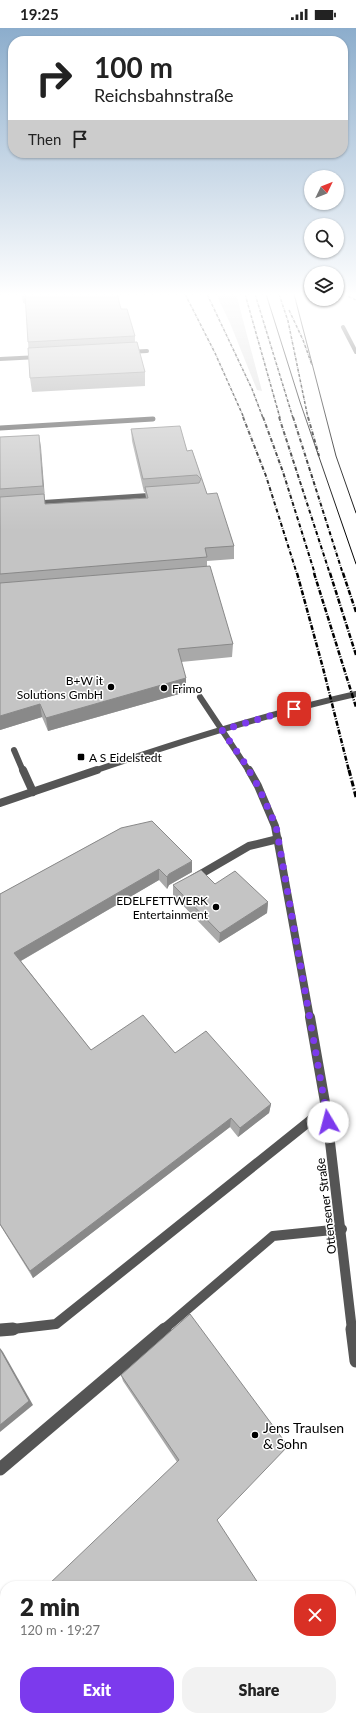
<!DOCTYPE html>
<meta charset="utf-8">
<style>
:root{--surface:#fff;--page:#f2f2f2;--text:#222;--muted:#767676;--accent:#7c3aed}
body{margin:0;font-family:Lato,sans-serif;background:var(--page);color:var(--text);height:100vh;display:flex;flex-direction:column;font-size:15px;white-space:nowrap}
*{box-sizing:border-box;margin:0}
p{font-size:13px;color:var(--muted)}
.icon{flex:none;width:22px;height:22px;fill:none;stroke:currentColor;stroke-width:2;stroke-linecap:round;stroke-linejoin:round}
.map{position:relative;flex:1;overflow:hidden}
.side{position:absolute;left:0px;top:1553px;width:356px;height:140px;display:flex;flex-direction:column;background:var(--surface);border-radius:16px 16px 0 0;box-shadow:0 1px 3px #0004}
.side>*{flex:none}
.banner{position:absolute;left:8px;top:8px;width:340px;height:122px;border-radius:16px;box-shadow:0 1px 3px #0004;background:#fff;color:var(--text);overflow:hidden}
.needle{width:26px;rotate:47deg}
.tools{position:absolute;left:304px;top:142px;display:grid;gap:8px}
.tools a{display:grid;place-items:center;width:40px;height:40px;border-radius:50%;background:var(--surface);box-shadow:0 1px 3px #0004;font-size:20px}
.pin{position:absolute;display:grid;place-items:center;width:34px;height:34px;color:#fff;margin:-17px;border-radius:8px;box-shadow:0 2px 6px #0006}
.me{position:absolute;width:44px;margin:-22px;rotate:352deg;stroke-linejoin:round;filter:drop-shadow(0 0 3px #0008)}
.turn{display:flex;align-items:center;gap:14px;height:84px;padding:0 20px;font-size:18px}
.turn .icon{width:52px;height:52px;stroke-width:2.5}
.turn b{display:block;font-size:28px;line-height:34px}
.then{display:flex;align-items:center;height:38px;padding:0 20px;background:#0003;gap:8px;font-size:15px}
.round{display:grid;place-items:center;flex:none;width:42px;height:42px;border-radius:16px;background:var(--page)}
.head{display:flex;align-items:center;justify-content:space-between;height:68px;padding:0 20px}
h1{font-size:24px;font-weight:800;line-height:30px}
.cta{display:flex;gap:8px;margin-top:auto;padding:8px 20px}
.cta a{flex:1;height:46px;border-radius:16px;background:var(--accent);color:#fff;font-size:16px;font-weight:800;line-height:46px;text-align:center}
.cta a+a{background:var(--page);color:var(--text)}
.status{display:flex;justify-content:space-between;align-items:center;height:28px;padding:0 20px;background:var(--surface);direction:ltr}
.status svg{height:11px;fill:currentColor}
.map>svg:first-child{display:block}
.green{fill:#dcdcdc}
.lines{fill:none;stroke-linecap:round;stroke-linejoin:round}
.service-far5{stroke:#555;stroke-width:4}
.service-far4{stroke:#555;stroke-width:5}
.service-far3{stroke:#555;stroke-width:6}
.service-far2{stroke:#555;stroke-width:8}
.service-far1{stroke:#555;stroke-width:10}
.service{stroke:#555;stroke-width:13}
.minor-far3{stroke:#555;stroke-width:6}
.minor-far2{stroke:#555;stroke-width:8}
.minor-far1{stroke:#555;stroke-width:10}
.minor{stroke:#555;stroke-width:13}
.tertiary-far1{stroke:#555;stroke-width:6}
.tertiary{stroke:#555;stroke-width:8}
.tram{stroke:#000;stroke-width:1}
.rail-far3{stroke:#000;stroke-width:1.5;stroke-dasharray:3 1 0.5 1;stroke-linecap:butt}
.rail-far2{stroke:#000;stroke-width:2;stroke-dasharray:4 1.5 0.5 1.5;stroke-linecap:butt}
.rail-far1{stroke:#000;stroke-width:2.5;stroke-dasharray:5 1.5 1 1.5;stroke-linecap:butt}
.rail{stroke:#000;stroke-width:3;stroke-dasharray:6 2 1 2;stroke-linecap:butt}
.wall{fill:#a9a9a9}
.shaded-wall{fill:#898989}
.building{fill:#c4c4c4;stroke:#898989}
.route{stroke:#7c3aed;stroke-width:7;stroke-dasharray:0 12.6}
.poi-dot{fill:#000;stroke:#fff;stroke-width:1.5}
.labels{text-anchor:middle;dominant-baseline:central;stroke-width:3;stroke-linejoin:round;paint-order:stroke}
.poi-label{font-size:12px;fill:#000;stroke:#fff;text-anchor:end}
.street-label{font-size:12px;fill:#000;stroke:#fff}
.near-poi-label{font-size:14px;fill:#000;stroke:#fff;text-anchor:start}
</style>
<div class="status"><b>19:25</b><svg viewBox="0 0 49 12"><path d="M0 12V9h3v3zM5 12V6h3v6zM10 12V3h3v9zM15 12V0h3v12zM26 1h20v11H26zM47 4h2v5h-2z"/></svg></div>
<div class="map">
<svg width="356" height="1693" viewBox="0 0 356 1693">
<rect width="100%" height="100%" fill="#fff"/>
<!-- green -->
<polygon class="green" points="216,266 236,266 262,363 257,362 230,295"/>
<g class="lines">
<!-- service-far5 -->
<g class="service-far5">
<polyline points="343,299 356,324"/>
<polyline points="128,324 147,323"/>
<polyline points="0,331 39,329"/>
</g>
<!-- service-far4 -->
<g class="service-far4">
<polyline points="0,400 153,391"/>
<polyline points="36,475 156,467"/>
</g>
<!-- service-far3 -->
<g class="service-far3">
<polyline points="200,669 222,702"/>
<polyline points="14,722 23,743"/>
</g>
<!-- service-far2 -->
<g class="service-far2">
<polyline points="23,742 33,764"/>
<polyline points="194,850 249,818 278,811"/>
</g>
<!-- service-far1 -->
<g class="service-far1">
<polyline points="4,1302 56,1296 326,1080"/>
<polyline points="163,1302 273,1208 342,1201"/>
</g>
<!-- service -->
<g class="service">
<polyline points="0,1302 13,1301"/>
<polyline points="0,1441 165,1301"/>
</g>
<!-- minor-far3 -->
<polyline class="minor-far3" points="222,702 249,743"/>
<!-- minor-far2 -->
<polyline class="minor-far2" points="249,742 258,758 275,798 310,990"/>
<!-- minor-far1 -->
<polyline class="minor-far1" points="310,989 326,1080 352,1302"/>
<!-- minor -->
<polyline class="minor" points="352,1301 356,1333"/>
<!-- tertiary-far1 -->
<path class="tertiary-far1" d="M94,743C181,713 267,686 356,666"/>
<!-- tertiary -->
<polyline class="tertiary" points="0,775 97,742"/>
<!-- tram -->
<g class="tram">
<polyline points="266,266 300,374 356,536"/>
<polyline points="294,266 336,428 356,485"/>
</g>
<!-- rail-far3 -->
<g class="rail-far3">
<polyline points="185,266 215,325 244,390"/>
<polyline points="207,266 252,361 263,390"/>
<polyline points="245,266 280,390"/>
<polyline points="255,266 293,390"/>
<polyline points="279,266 288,293 308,390"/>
<polyline points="343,266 356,272"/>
<polyline points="289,282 303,312 312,337"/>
</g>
<!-- rail-far2 -->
<g class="rail-far2">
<polyline points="243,389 266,448 297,546"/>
<polyline points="263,389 283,444 315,546"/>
<polyline points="279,389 330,546"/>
<polyline points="293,389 343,546"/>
<polyline points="308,389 319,428"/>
</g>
<!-- rail-far1 -->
<g class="rail-far1">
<polyline points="297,545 323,640 349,743"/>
<polyline points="314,545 356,679"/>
<polyline points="330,545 356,627"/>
<polyline points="343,545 356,584"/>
</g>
<!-- rail -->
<polyline class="rail" points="349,742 356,769"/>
</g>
<!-- wall -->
<g class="wall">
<polygon points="22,266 117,266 121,281 135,308 135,314 145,344 145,358 32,364 30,350 26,276 23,275"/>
<polygon points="131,401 187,423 192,422 207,466 234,518 234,531 207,533 207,538 233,616 232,629 181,634 186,664 48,703 42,689 0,702 0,409 39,407 45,476 146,470 145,464 144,464 132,413"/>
<polygon points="121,800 192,844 169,857 167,861 159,852 21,933 91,1022 175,1025 271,1076 269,1085 238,1109 230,1099 33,1250 0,1197 0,866"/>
<polygon points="215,856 268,874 267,885 219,915 173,867 173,857"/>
<polygon points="190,1286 217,1492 177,1434 123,1353 121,1347"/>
</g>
<!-- shaded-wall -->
<g class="shaded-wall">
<polygon points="39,407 41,419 45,471 43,458"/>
<polygon points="186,650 186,664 48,703 46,690"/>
<polygon points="40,676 42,689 0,702 0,688"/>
<polygon points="192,833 192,844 169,857 167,861 167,849 169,846"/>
<polygon points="159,841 159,852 17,935 14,925"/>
<polygon points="268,874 267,885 219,915 220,905"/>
<polygon points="271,1076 269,1085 238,1109 240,1100"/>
<polygon points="231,1090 230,1099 33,1250 30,1243"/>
<polygon points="0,1320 3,1324 33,1377 0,1404"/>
</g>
<!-- building -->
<g class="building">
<polygon points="25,266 117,266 121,281 127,281 135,308 28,314"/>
<polygon points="137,314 145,344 30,350 28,320"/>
<polygon points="180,398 187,423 192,422 207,466 217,465 234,518 205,520 207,529 0,546 0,469 44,466 45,476 148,470 145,459 199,455 201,451 197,447 143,451 131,401"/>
<polygon points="39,407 43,458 0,461 0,409"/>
<polygon points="210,538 233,616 178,621 186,650 46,690 40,676 0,688 0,555"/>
<polygon points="152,793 192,833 169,846 167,849 159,841 14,925 91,1022 143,987 175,1025 206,1003 271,1076 240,1100 231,1090 30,1243 0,1196 0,866 121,800"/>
<polygon points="201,842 215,856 235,843 268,874 220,905 173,857"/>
<polygon points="190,1286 288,1418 217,1492 260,1558 47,1558 179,1432 121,1347"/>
<polygon points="0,1321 29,1373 0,1397"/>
<polygon points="5,1598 5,1688 279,1688 283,1691 284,1693 0,1693 0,1603"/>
</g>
<!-- sky -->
<linearGradient id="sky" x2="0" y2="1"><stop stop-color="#8cadcc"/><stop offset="0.53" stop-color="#fff"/><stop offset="1" stop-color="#fff" stop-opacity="0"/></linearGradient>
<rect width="356" height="503" fill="url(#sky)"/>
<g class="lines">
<!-- route -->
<polyline class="route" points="294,681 222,702 244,734 258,758 276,798 328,1094"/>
</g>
<!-- markers -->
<g class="poi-dot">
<circle cx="111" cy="659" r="4"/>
<circle cx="164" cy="660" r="4"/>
<rect x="77" y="725" width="8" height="8" rx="2"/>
<circle cx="216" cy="879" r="4"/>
<circle cx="255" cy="1407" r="4"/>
</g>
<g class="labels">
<!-- poi labels -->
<g class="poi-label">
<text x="103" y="652">B+W it<tspan x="103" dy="14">Solutions GmbH</tspan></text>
<text x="172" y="660" text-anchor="start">Frimo</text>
<text x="89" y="729" text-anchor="start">A S Eidelstedt</text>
<text x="208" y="872">EDELFETTWERK<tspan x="208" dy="14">Entertainment</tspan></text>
</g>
<!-- street labels -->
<g class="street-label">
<text transform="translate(326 1178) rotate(-97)">Ottensener Straße</text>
</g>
<!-- near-poi labels -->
<g class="near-poi-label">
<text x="263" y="1399">Jens Traulsen<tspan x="263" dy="16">&amp; Sohn</tspan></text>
</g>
</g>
</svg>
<div class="tools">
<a><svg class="needle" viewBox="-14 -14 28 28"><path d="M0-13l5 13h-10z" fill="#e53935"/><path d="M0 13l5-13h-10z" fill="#767676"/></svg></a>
<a><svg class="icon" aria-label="search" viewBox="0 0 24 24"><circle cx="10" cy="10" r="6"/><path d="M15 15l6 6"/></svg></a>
<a><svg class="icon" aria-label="layers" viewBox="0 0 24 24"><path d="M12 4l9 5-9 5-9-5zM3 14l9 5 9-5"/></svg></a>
</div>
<div class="pin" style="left:294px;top:681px;background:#d93025"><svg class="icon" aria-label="arrive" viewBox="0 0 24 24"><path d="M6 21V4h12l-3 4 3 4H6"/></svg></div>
<svg class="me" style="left:328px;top:1094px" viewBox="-20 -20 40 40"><circle r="19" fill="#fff"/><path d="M0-13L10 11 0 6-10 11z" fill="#7c3aed"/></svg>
<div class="banner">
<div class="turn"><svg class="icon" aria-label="right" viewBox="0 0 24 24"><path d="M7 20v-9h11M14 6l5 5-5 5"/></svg><div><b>100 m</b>Reichsbahnstraße</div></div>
<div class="then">Then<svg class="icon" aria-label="arrive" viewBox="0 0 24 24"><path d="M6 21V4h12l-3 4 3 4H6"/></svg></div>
</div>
<section class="side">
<div class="head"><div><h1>2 min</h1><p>120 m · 19:27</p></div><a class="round" style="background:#d93025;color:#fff"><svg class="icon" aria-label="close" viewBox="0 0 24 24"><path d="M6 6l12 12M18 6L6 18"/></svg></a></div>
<div class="cta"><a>Exit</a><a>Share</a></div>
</section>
</div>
